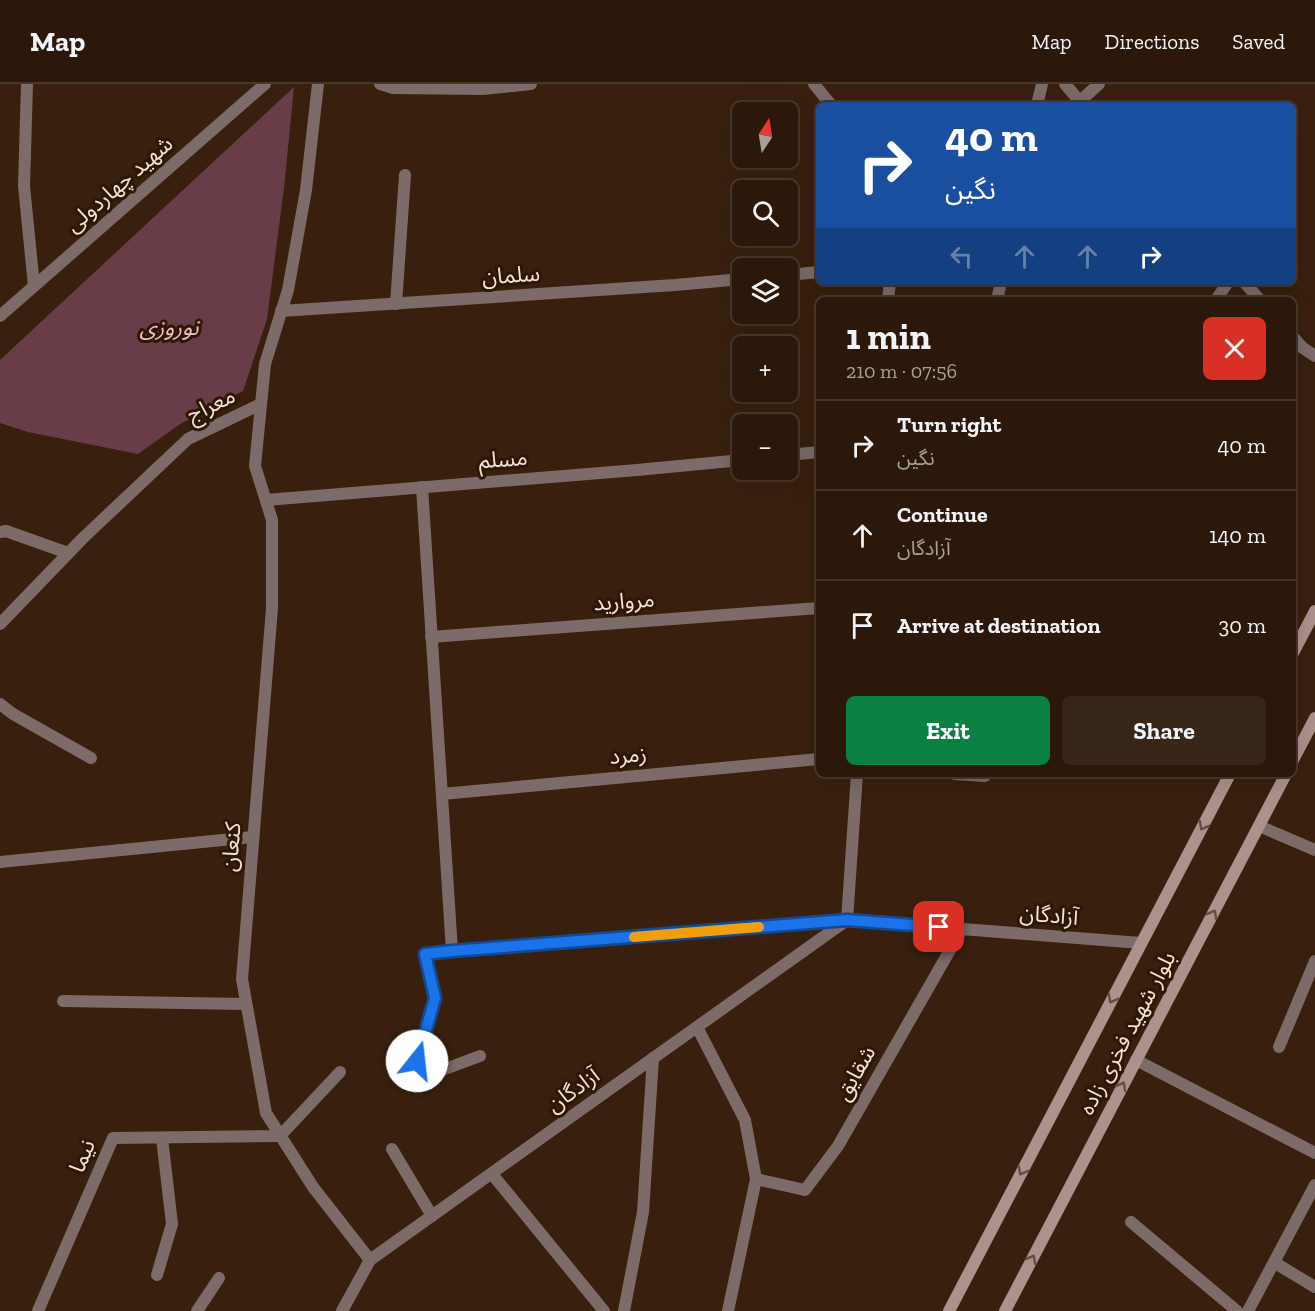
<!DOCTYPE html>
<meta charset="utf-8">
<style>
:root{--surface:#2b180a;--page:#372518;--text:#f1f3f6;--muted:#a6a09c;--line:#47372b;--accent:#0b8043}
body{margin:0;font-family:"Zilla Slab","Noto Sans Arabic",serif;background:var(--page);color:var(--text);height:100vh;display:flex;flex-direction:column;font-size:22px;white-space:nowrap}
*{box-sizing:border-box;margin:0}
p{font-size:20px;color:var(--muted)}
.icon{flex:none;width:33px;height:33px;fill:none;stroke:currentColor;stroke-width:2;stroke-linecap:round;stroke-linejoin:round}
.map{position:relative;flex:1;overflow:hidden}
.details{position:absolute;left:816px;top:213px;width:480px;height:480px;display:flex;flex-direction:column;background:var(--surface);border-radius:9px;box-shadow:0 6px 24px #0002,0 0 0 2px var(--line)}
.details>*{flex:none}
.top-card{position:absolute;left:816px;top:18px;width:480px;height:183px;border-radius:9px;box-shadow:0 6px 24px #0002,0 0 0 2px var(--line);background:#1a4fa0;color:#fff;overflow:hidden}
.needle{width:39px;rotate:12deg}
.fabs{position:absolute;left:732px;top:18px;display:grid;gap:12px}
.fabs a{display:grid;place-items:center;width:66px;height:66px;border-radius:9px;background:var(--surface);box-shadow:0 6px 24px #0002,0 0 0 2px var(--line);font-size:30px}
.pin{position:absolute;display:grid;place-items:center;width:51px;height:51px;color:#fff;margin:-26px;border-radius:12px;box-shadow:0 3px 9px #0006}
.me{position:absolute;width:66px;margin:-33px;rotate:16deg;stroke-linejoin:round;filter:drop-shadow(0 0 4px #0008)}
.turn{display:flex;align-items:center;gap:21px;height:126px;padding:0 30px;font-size:27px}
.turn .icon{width:78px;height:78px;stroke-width:2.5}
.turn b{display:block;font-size:42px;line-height:51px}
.lanes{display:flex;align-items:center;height:57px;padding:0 30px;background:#0003;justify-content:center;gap:30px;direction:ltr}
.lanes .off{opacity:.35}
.round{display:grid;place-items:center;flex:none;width:63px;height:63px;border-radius:9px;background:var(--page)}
.overview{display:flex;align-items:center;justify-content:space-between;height:102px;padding:0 30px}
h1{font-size:36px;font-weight:800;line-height:45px}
.cta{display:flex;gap:12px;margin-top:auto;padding:12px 30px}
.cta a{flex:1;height:69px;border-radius:9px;background:var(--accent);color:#fff;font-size:24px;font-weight:800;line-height:69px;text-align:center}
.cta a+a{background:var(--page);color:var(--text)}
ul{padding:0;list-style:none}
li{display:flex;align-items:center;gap:18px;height:90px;padding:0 30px;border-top:2px solid var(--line)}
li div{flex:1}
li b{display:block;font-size:22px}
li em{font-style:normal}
header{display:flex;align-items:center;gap:36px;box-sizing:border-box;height:84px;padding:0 30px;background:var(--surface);border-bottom:2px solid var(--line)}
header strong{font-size:28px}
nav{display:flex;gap:33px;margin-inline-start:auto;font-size:21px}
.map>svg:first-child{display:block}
.green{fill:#683d48}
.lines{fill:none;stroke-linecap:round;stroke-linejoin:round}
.minor{stroke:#7c6b68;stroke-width:12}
.tertiary{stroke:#7c6b68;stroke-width:12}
.secondary{stroke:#ac918d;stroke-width:12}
.oneway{stroke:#674e42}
.route-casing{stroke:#114b97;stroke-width:15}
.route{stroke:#1a73e8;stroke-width:10}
.slow{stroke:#f59e0b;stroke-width:10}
.labels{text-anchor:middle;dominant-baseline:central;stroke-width:6;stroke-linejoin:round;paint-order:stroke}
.street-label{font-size:22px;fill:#f3e2d7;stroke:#2e1705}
.park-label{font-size:22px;font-style:italic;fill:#f4bdca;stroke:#2e1705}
</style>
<header>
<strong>Map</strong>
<nav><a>Map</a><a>Directions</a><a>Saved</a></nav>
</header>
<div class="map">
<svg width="1315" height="1227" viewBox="0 0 1315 1227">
<rect width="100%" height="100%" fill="#39200e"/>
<!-- green -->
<polygon class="green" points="294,3 284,104 267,235 243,307 180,340 138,370 28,348 0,339 0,276"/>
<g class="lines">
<!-- minor -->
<g class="minor">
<polyline points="318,0 306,106 288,206 265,280 255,382 272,436 272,524 242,895 266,1029 313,1103 370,1176"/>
<polyline points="380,0 393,4 483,5 531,0"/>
<polyline points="1065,0 1083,21"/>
<polyline points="1080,17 1099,0"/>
<polyline points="1037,21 1042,0"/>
<polyline points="788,191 819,188"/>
<polyline points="1244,198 1260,216"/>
<polyline points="997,216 1001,198"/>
<polyline points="1216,216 1228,198"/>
<polyline points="396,220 405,91"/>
<polyline points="281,227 675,201 742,195"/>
<polyline points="1293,253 1303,264 1315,272"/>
<polyline points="788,371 819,368"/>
<polyline points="422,403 452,867"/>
<polyline points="266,416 637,386 742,376"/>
<polyline points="0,448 6,447 68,469"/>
<polyline points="0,540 83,454 188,355 261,320"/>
<polyline points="431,553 819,524"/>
<polyline points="0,620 13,630 91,674"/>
<polyline points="955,690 985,692"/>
<polyline points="442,710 819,675"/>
<polyline points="1259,742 1315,766"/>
<polyline points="0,778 253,753"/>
<polyline points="63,917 246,920"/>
<polyline points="697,943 745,1036 756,1095 728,1227"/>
<polyline points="1279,963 1315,877"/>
<polyline points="480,972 410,998 435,914 425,870 452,867 847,836 1141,859"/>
<polyline points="1136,976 1315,1069"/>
<polyline points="392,1065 432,1132"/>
<polyline points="492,1090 604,1227"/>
<polyline points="756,1095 805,1106 838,1062 962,845"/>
<polyline points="1131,1138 1237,1227"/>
<polyline points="1275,1179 1315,1203"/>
<polyline points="157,1191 172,1140 162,1054"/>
<polyline points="38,1227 113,1054 280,1052 340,988"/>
<polyline points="197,1227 219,1194"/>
<polyline points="624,1227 643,1128 653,974"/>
<polyline points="1248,1227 1315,1101"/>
</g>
<!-- tertiary -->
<g class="tertiary">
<polyline points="27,0 24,102 34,202"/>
<polyline points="814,0 831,21"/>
<polyline points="888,216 890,198"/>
<polyline points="0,232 265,0"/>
<polyline points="342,1227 370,1176 847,836 857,690"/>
</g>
<!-- secondary -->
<g class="secondary">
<polyline points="1293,569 1315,527"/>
<polyline points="1293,676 1315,634"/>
<polyline points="949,1227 1230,690"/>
<polyline points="1005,1227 1286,690"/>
</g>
</g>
<!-- one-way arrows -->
<defs><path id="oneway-chevron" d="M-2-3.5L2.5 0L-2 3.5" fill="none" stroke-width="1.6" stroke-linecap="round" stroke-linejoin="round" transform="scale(1.5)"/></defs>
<g class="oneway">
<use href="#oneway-chevron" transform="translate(1203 742) rotate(118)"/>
<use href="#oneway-chevron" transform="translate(1213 830) rotate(-62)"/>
<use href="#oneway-chevron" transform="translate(1112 915) rotate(118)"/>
<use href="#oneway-chevron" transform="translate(1122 1002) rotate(-62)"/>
<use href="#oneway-chevron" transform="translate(1022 1087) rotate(118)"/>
<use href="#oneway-chevron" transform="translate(1032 1175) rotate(-62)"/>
</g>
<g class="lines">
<!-- route casing -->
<g class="route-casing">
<polyline id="route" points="417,977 435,914 425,870 452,867 847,836 939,843"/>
</g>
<!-- route -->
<use href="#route" class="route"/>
<!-- slow -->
<polyline class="slow" points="634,853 759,843"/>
</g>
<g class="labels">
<!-- street labels -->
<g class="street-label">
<text transform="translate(119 100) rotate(-41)">شهید چهاردولی</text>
<text transform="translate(511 191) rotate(-4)">سلمان</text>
<text transform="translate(211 321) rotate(-26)">معراج</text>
<text transform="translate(503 375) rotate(-4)">مسلم</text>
<text transform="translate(624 517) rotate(-4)">مروارید</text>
<text transform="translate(628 671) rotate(-5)">زمرد</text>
<text transform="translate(231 763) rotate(-85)">کنعان</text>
<text transform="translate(1049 831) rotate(5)">آزادگان</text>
<text transform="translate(1127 949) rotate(-62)">بلوار شهید فخری زاده</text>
<text transform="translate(855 989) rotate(-60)">شقایق</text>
<text transform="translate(573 1006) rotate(-36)">آزادگان</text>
<text transform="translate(82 1072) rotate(-67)">نیما</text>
</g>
<!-- park labels -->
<g class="park-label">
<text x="169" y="243">نوروزی</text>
</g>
</g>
</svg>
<div class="fabs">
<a><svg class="needle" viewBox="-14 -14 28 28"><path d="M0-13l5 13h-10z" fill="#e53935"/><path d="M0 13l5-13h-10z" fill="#a6a09c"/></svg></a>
<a><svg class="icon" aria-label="search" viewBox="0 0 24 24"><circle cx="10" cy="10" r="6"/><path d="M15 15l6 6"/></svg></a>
<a><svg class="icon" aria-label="layers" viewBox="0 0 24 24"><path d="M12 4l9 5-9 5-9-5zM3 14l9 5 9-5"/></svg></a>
<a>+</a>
<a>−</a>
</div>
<div class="pin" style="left:939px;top:843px;background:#d93025"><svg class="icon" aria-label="arrive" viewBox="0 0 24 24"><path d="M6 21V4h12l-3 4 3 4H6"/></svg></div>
<svg class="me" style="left:417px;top:977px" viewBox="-20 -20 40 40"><circle r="19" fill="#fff"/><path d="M0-13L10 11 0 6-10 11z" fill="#1a73e8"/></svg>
<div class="top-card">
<div class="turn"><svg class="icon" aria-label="right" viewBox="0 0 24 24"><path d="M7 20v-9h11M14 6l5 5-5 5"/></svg><div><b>40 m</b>نگین</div></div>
<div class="lanes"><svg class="icon off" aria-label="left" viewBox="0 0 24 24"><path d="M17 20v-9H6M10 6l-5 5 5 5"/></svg><svg class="icon off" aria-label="ahead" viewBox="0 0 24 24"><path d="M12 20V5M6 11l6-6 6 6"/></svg><svg class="icon off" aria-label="ahead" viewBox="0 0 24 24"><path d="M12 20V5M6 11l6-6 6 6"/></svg><svg class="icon" aria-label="right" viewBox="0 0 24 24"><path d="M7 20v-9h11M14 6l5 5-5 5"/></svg></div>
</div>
<section class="details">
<div class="overview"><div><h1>1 min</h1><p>210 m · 07:56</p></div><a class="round" style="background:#d93025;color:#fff"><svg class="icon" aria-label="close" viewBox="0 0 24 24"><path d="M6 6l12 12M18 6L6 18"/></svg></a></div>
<ul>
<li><svg class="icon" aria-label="right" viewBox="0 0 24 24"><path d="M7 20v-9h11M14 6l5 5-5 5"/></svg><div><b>Turn right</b><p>نگین</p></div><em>40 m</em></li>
<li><svg class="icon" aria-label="ahead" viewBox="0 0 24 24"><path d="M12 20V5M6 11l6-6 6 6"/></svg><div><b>Continue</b><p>آزادگان</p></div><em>140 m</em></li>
<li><svg class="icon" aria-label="arrive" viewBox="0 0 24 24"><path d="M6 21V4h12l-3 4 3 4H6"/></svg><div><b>Arrive at destination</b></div><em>30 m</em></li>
</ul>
<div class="cta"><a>Exit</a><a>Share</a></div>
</section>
</div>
